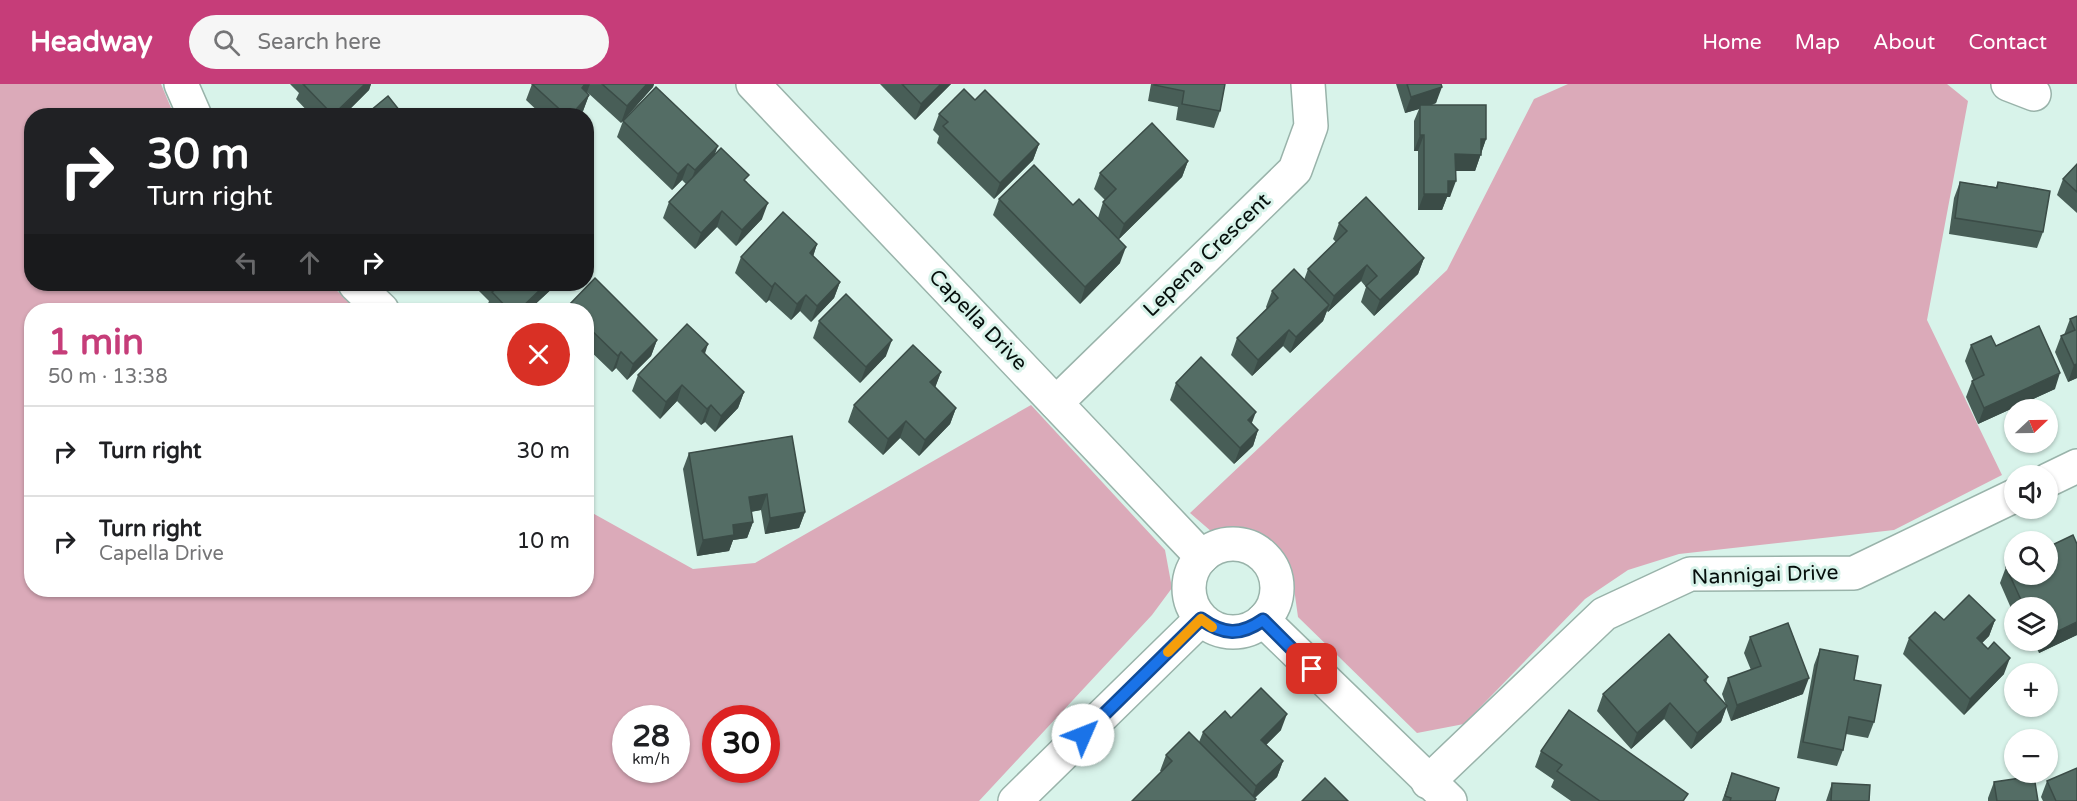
<!DOCTYPE html>
<meta charset="utf-8">
<style>
:root{--surface:#fff;--page:#f6f6f6;--text:#202124;--muted:#757577;--line:#e0e0e0;--accent:#c63d79}
body{margin:0;font-family:"Varela Round",sans-serif;background:var(--page);color:var(--text);height:100vh;display:flex;flex-direction:column;font-size:22px;white-space:nowrap}
*{box-sizing:border-box;margin:0}
p{font-size:20px;color:var(--muted)}
.icon{flex:none;width:33px;height:33px;fill:none;stroke:currentColor;stroke-width:2;stroke-linecap:round;stroke-linejoin:round}
.map{position:relative;flex:1;overflow:hidden}
.side{position:absolute;left:24px;top:219px;width:570px;height:294px;display:flex;flex-direction:column;background:var(--surface);border-radius:24px;box-shadow:0 2px 4px #0004}
.side>*{flex:none}
.hud{position:absolute;left:24px;top:24px;width:570px;height:183px;border-radius:24px;box-shadow:0 2px 4px #0004;background:#202124;color:#fff;overflow:hidden}
.needle{width:39px;rotate:68deg}
.buttons{position:absolute;left:2004px;top:315px;display:grid;gap:12px}
.buttons a{display:grid;place-items:center;width:54px;height:54px;border-radius:50%;background:var(--surface);box-shadow:0 2px 4px #0004;font-size:30px}
.speed{position:absolute;left:612px;top:621px;display:flex;gap:12px;font-size:30px;font-weight:700;text-align:center}
.speed>*{display:grid;place-content:center;width:78px;height:78px;border-radius:50%;background:var(--surface);box-shadow:0 2px 4px #0004;line-height:1}
.speed small{font-size:15px;font-weight:400}
.speed .limit{border:9px solid #d22;background:#fff;color:#111}
.pin{position:absolute;display:grid;place-items:center;width:51px;height:51px;color:#fff;margin:-26px;border-radius:12px;box-shadow:0 3px 9px #0006}
.me{position:absolute;width:66px;margin:-33px;rotate:46deg;stroke-linejoin:round;filter:drop-shadow(0 0 4px #0008)}
.turn{display:flex;align-items:center;gap:21px;height:126px;padding:0 24px;font-size:27px}
.turn .icon{width:78px;height:78px;stroke-width:2.5}
.turn b{display:block;font-size:42px;line-height:51px}
.lanes{display:flex;align-items:center;height:57px;padding:0 24px;background:#0003;justify-content:center;gap:30px;direction:ltr}
.lanes .off{opacity:.35}
.round{display:grid;place-items:center;flex:none;width:63px;height:63px;border-radius:32px;background:var(--page)}
.headline{display:flex;align-items:center;justify-content:space-between;height:102px;padding:0 24px}
h1{font-size:36px;font-weight:700;line-height:45px;color:var(--accent)}
ul{padding:0;list-style:none}
li{display:flex;align-items:center;gap:18px;height:90px;padding:0 24px;border-top:2px solid var(--line)}
li div{flex:1}
li b{display:block;font-size:22px}
li em{font-style:normal}
header{display:flex;align-items:center;gap:36px;box-sizing:border-box;height:84px;padding:0 30px;background:var(--accent);color:#fff}
header strong{font-size:28px}
nav{display:flex;gap:33px;margin-inline-start:auto;font-size:21px}
.search{width:420px;height:54px;background:var(--page);display:flex;align-items:center;gap:15px;box-sizing:border-box;padding:0 21px;border-radius:33px;color:var(--muted);font-size:22px}
.map>svg:first-child{display:block}
.green{fill:#dbaab9;fill-rule:evenodd}
.lines{fill:none;stroke-linecap:round;stroke-linejoin:round}
.minor-casing{stroke:#99b3aa;stroke-width:36}
.minor{stroke:#fff;stroke-width:33}
.wall{fill:#485e57}
.shaded-wall{fill:#3b4c47}
.building{fill:#546d65;stroke:#3b4c47;stroke-width:1.5}
.route-casing{stroke:#114b97;stroke-width:15}
.route{stroke:#1a73e8;stroke-width:10}
.slow{stroke:#f59e0b;stroke-width:10}
.labels{text-anchor:middle;dominant-baseline:central;stroke-width:6;stroke-linejoin:round;paint-order:stroke}
.street-label{font-size:21px;fill:#060f0c;stroke:#d8f3ea}
</style>
<header>
<strong>Headway</strong>
<div class="search"><svg class="icon" aria-label="search" viewBox="0 0 24 24"><circle cx="10" cy="10" r="6"/><path d="M15 15l6 6"/></svg>Search here</div>
<nav><a>Home</a><a>Map</a><a>About</a><a>Contact</a></nav>
</header>
<div class="map">
<svg width="2077" height="717" viewBox="0 0 2077 717">
<rect width="100%" height="100%" fill="#d8f3ea"/>
<!-- green -->
<g class="green">
<path d="M0,0H161L174,31L32,32V200H330L357,226H32V506H586L587,426L693,485L755,479L1031,321L1165,466L1172,504L1152,531L979,717H0ZM626,634H676V686H626ZM716,634H766V686H716Z"/>
<polygon points="1568,0 1947,0 1968,17 1927,236 2002,391 1894,446 1679,470 1628,486 1585,515 1464,640 1417,649 1298,533 1291,483 1255,450 1212,448 1190,429 1447,186 1534,15"/>
</g>
<g class="lines">
<!-- minor casing -->
<g class="minor-casing">
<g id="minor">
<polyline points="181,0 195,32"/>
<polyline points="753,0 1202,473"/>
<polyline points="2008,0 2034,10"/>
<polyline points="355,200 382,226"/>
<polyline points="1056,319 1295,86 1311,42 1308,0"/>
<polyline points="2048,396 2077,382"/>
<circle cx="1233" cy="504" r="44"/>
<polyline points="1263,536 1450,717"/>
<polyline points="1428,698 1604,530 1690,490 1854,489 2014,412"/>
<polyline points="1015,717 1201,535"/>
</g>
</g>
<!-- minor -->
<use href="#minor" class="minor"/>
</g>
<!-- wall -->
<g class="wall">
<polygon points="290,0 371,0 369,6 343,32 312,32 296,15 299,9"/>
<polygon points="532,0 654,0 653,3 621,39 587,8 589,11 583,27 579,32 543,32 526,16"/>
<polygon points="880,0 951,0 915,36"/>
<polygon points="1151,0 1225,0 1220,27 1214,44 1176,36 1178,23 1148,17"/>
<polygon points="1396,0 1441,0 1436,19 1432,21 1486,55 1475,87 1455,87 1450,113 1447,113 1442,126 1418,126 1418,67 1414,67 1414,37 1419,25 1405,29"/>
<polygon points="975,16 1039,60 1033,76 994,115 937,59 939,52 933,46 939,30"/>
<polygon points="623,37 714,71 747,98 762,135 736,162 717,143 695,165 663,134 669,118 686,100 682,96 672,106 617,53"/>
<polygon points="1188,77 1182,93 1119,155 1120,179 1080,220 993,131 999,115 1073,121 1098,134 1103,118 1105,116 1094,105 1100,89"/>
<polygon points="2077,80 2077,129 2057,111 2063,95"/>
<polygon points="1960,98 1996,103 1998,98 2043,148 2037,164 1949,150 1954,114"/>
<polygon points="1339,139 1424,174 1418,190 1374,232 1361,218 1366,203 1361,197 1328,228 1327,227 1323,237 1290,269 1283,262 1252,292 1231,271 1237,254 1267,225 1266,223 1272,207 1304,196 1308,185 1336,158 1333,155"/>
<polygon points="817,160 813,172 840,198 834,214 811,238 800,227 791,236 769,216 766,219 735,189 741,173"/>
<polygon points="595,194 657,256 651,272 627,296 616,284 612,288 586,263 586,226 566,226 568,222"/>
<polygon points="472,200 557,200 529,226 488,226 486,225 489,217"/>
<polygon points="2077,232 2077,294 2068,298 2055,268 2061,252 2064,251 2070,235"/>
<polygon points="819,237 886,272 860,299 813,254"/>
<polygon points="1971,261 1996,262 2055,305 1978,340 1966,313 1972,297 1973,296 1965,277"/>
<polygon points="705,270 744,308 738,324 715,348 705,338 701,341 677,317 660,335 632,307 638,291"/>
<polygon points="941,288 935,303 956,324 950,340 919,372 900,354 883,371 848,338 854,321"/>
<polygon points="1176,299 1252,339 1258,346 1253,362 1234,380 1170,316"/>
<polygon points="689,369 805,428 799,444 765,450 761,426 751,428 753,438 747,454 733,456 729,467 697,472 683,385"/>
<polygon points="2006,483 2077,551 2039,569 2033,556 2048,556 2048,524 2014,524 2014,531 2000,499"/>
<polygon points="1944,536 1995,536 1989,552 1982,559 2004,590 1964,631 1903,570 1909,554"/>
<polygon points="1750,553 1803,610 1731,637 1726,623 1721,638 1691,665 1664,635 1631,665 1597,627 1603,610 1708,593 1706,599 1726,621 1722,610 1728,594 1751,586 1744,569"/>
<polygon points="1820,565 1854,596 1874,638 1868,654 1846,650 1843,666 1837,682 1797,674 1814,581"/>
<polygon points="1231,634 1281,646 1266,661 1283,677 1277,693 1255,714 1160,687 1166,671 1199,658 1203,648"/>
<polygon points="1541,667 1685,717 1571,717 1551,703 1554,696 1535,683"/>
<polygon points="1732,689 1775,717 1722,717"/>
<polygon points="2047,697 2077,717 2043,717 2041,713"/>
<polygon points="1994,698 2038,717 1988,717 1988,714"/>
<polygon points="1832,699 1869,717 1826,717"/>
</g>
<!-- shaded-wall -->
<g class="shaded-wall">
<polygon points="365,0 371,0 369,6 343,32 333,32"/>
<polygon points="585,0 590,0 587,8 582,4"/>
<polygon points="647,0 654,0 653,3 621,39 627,22"/>
<polygon points="941,0 951,0 915,36 921,20"/>
<polygon points="1442,3 1436,19 1420,24 1420,21 1419,25 1405,29 1411,13"/>
<polygon points="589,11 583,27 579,32 570,32"/>
<polygon points="1420,51 1424,51 1418,67 1414,67"/>
<polygon points="1481,55 1486,55 1475,87 1449,87 1455,70"/>
<polygon points="1039,60 1033,76 994,115 1000,99"/>
<polygon points="718,62 712,78 689,102 695,86"/>
<polygon points="1188,77 1182,93 1118,156 1124,140"/>
<polygon points="688,80 682,96 672,106 678,90"/>
<polygon points="1448,97 1456,97 1450,113 1447,113 1442,126 1418,126 1424,110"/>
<polygon points="768,119 762,135 736,162 742,146"/>
<polygon points="722,127 717,143 695,165 701,149"/>
<polygon points="817,160 812,176 810,169"/>
<polygon points="1126,163 1120,179 1080,220 1085,203"/>
<polygon points="1424,174 1418,190 1374,232 1380,216"/>
<polygon points="1367,181 1361,197 1328,228 1334,212"/>
<polygon points="840,198 834,214 811,238 817,222"/>
<polygon points="775,199 769,216 766,219 772,203"/>
<polygon points="546,200 557,200 529,226 519,226"/>
<polygon points="806,211 800,227 791,236 797,220"/>
<polygon points="1329,221 1323,237 1290,269 1296,253"/>
<polygon points="1289,246 1283,262 1252,292 1258,276"/>
<polygon points="657,256 651,272 627,296 633,280"/>
<polygon points="892,256 886,272 860,299 866,283"/>
<polygon points="708,260 703,276 702,267"/>
<polygon points="621,268 616,284 612,288 618,272"/>
<polygon points="2077,280 2077,294 2068,298 2074,281"/>
<polygon points="941,288 935,304 930,298"/>
<polygon points="2060,289 2055,305 1978,340 1984,324"/>
<polygon points="682,301 677,317 660,335 666,318"/>
<polygon points="744,308 738,324 715,348 721,332"/>
<polygon points="711,321 705,338 701,341 707,325"/>
<polygon points="956,324 950,340 919,372 925,356"/>
<polygon points="1256,328 1250,344 1248,336"/>
<polygon points="906,337 900,354 883,371 888,355"/>
<polygon points="1258,346 1253,362 1234,380 1240,364"/>
<polygon points="767,410 761,426 743,429 749,413"/>
<polygon points="805,428 799,444 765,450 770,434"/>
<polygon points="753,438 747,454 733,456 729,467 697,472 703,456 733,441"/>
<polygon points="2027,516 2024,524 2020,524 2022,518"/>
<polygon points="1995,536 1989,552 1971,570 1977,554"/>
<polygon points="2077,538 2077,551 2039,569 2043,556 2048,556 2048,552"/>
<polygon points="2010,574 2004,590 1964,631 1970,615"/>
<polygon points="1809,594 1803,610 1731,637 1737,621"/>
<polygon points="1670,619 1664,635 1631,665 1637,649"/>
<polygon points="1727,622 1721,638 1691,665 1697,649"/>
<polygon points="1287,630 1281,646 1255,672 1261,656"/>
<polygon points="1283,677 1277,693 1251,717 1256,702"/>
</g>
<!-- building -->
<g class="building">
<polygon points="303,0 365,0 333,31"/>
<polygon points="532,0 585,0 582,4 589,11 570,32 567,32"/>
<polygon points="602,0 647,0 627,22"/>
<polygon points="902,0 941,0 921,20"/>
<polygon points="1154,0 1225,0 1220,27 1182,20 1184,7 1154,1"/>
<polygon points="1407,0 1441,0 1442,3 1411,13"/>
<polygon points="656,3 718,62 695,86 688,80 678,90 623,37"/>
<polygon points="964,5 975,16 985,6 1039,60 1000,99 943,42 948,38 939,30"/>
<polygon points="388,12 404,32 364,32"/>
<polygon points="1420,21 1486,21 1486,55 1481,55 1481,71 1455,70 1456,97 1448,97 1448,110 1424,110 1424,51 1420,51"/>
<polygon points="1152,39 1188,77 1124,140 1103,118 1116,105 1100,89"/>
<polygon points="721,64 749,91 744,96 768,119 742,146 722,127 701,149 669,118"/>
<polygon points="2077,80 2077,108 2063,95"/>
<polygon points="1034,81 1073,121 1079,115 1126,163 1085,203 999,115"/>
<polygon points="1960,98 1997,104 1998,98 2050,107 2043,148 1955,134"/>
<polygon points="1366,113 1424,174 1380,216 1366,202 1377,192 1367,181 1334,212 1308,185 1347,147 1339,139"/>
<polygon points="783,128 817,160 810,169 840,198 817,222 806,211 797,220 775,199 772,203 741,173"/>
<polygon points="1294,185 1329,221 1296,253 1289,246 1258,276 1237,254 1278,214 1272,207"/>
<polygon points="595,194 657,256 633,280 621,268 618,272 586,241 586,226 572,226 568,222"/>
<polygon points="493,200 546,200 519,226 509,226 492,208 497,204"/>
<polygon points="846,210 892,256 866,283 819,237"/>
<polygon points="2077,232 2077,280 2074,281 2061,252 2075,246 2070,235"/>
<polygon points="687,240 708,260 702,267 744,308 721,332 711,321 707,325 682,301 666,318 638,291"/>
<polygon points="2039,242 2060,289 1984,324 1972,297 1984,291 1971,261 1991,252 1996,262"/>
<polygon points="913,261 941,288 930,298 956,324 925,356 906,337 888,355 854,321"/>
<polygon points="1201,273 1256,328 1248,336 1258,346 1240,364 1176,299"/>
<polygon points="792,352 805,428 770,434 767,410 749,413 753,438 733,441 734,451 703,456 689,369"/>
<polygon points="2073,451 2077,460 2077,538 2048,552 2048,524 2031,524 2027,516 2022,518 2006,483 2014,478 2014,490 2048,490 2048,463"/>
<polygon points="1969,511 1995,536 1977,554 1988,565 1994,558 2010,574 1970,615 1909,554 1935,528 1944,536"/>
<polygon points="1788,539 1809,594 1737,621 1728,594 1761,582 1750,553"/>
<polygon points="1669,550 1708,593 1704,596 1727,622 1697,649 1670,619 1637,649 1603,610"/>
<polygon points="1820,565 1858,572 1854,596 1881,601 1874,638 1849,633 1843,666 1803,658"/>
<polygon points="1261,604 1287,630 1261,656 1283,677 1256,702 1203,648 1225,627 1231,634"/>
<polygon points="1569,626 1688,710 1683,717 1600,717 1557,687 1562,681 1541,667"/>
<polygon points="1189,648 1256,715 1254,717 1132,717 1172,677 1166,671"/>
<polygon points="2077,684 2077,717 2056,717 2047,697"/>
<polygon points="1732,689 1779,704 1775,717 1730,717 1731,714 1725,712"/>
<polygon points="2034,692 2038,717 1997,717 1994,698"/>
<polygon points="1325,694 1348,717 1302,717"/>
<polygon points="1832,699 1870,701 1869,717 1831,717"/>
</g>
<g class="lines">
<!-- route casing -->
<g class="route-casing">
<path id="route" d="M1083,651L1201,535C1224,551 1240,552 1263,536L1312,585"/>
</g>
<!-- route -->
<use href="#route" class="route"/>
<!-- slow -->
<polyline class="slow" points="1168,568 1201,535 1212,543"/>
</g>
<g class="labels">
<!-- street labels -->
<g class="street-label">
<text transform="translate(1207 171) rotate(-44)">Lepena Crescent</text>
<text transform="translate(978 236) rotate(46)">Capella Drive</text>
<text transform="translate(1765 491) rotate(-2)">Nannigai Drive</text>
</g>
</g>
</svg>
<div class="buttons">
<a><svg class="needle" viewBox="-14 -14 28 28"><path d="M0-13l5 13h-10z" fill="#e53935"/><path d="M0 13l5-13h-10z" fill="#757577"/></svg></a>
<a><svg class="icon" aria-label="sound" viewBox="0 0 24 24"><path d="M4 9h4l5-4v14l-5-4H4zM17 9q2 3 0 6"/></svg></a>
<a><svg class="icon" aria-label="search" viewBox="0 0 24 24"><circle cx="10" cy="10" r="6"/><path d="M15 15l6 6"/></svg></a>
<a><svg class="icon" aria-label="layers" viewBox="0 0 24 24"><path d="M12 4l9 5-9 5-9-5zM3 14l9 5 9-5"/></svg></a>
<a>+</a>
<a>−</a>
</div>
<div class="speed"><div>28<small>km/h</small></div><div class="limit">30</div></div>
<div class="pin" style="left:1312px;top:585px;background:#d93025"><svg class="icon" aria-label="arrive" viewBox="0 0 24 24"><path d="M6 21V4h12l-3 4 3 4H6"/></svg></div>
<svg class="me" style="left:1083px;top:651px" viewBox="-20 -20 40 40"><circle r="19" fill="#fff"/><path d="M0-13L10 11 0 6-10 11z" fill="#1a73e8"/></svg>
<div class="hud">
<div class="turn"><svg class="icon" aria-label="right" viewBox="0 0 24 24"><path d="M7 20v-9h11M14 6l5 5-5 5"/></svg><div><b>30 m</b>Turn right</div></div>
<div class="lanes"><svg class="icon off" aria-label="left" viewBox="0 0 24 24"><path d="M17 20v-9H6M10 6l-5 5 5 5"/></svg><svg class="icon off" aria-label="ahead" viewBox="0 0 24 24"><path d="M12 20V5M6 11l6-6 6 6"/></svg><svg class="icon" aria-label="right" viewBox="0 0 24 24"><path d="M7 20v-9h11M14 6l5 5-5 5"/></svg></div>
</div>
<section class="side">
<div class="headline"><div><h1>1 min</h1><p>50 m · 13:38</p></div><a class="round" style="background:#d93025;color:#fff"><svg class="icon" aria-label="close" viewBox="0 0 24 24"><path d="M6 6l12 12M18 6L6 18"/></svg></a></div>
<ul>
<li><svg class="icon" aria-label="right" viewBox="0 0 24 24"><path d="M7 20v-9h11M14 6l5 5-5 5"/></svg><div><b>Turn right</b></div><em>30 m</em></li>
<li><svg class="icon" aria-label="right" viewBox="0 0 24 24"><path d="M7 20v-9h11M14 6l5 5-5 5"/></svg><div><b>Turn right</b><p>Capella Drive</p></div><em>10 m</em></li>
</ul>
</section>
</div>
